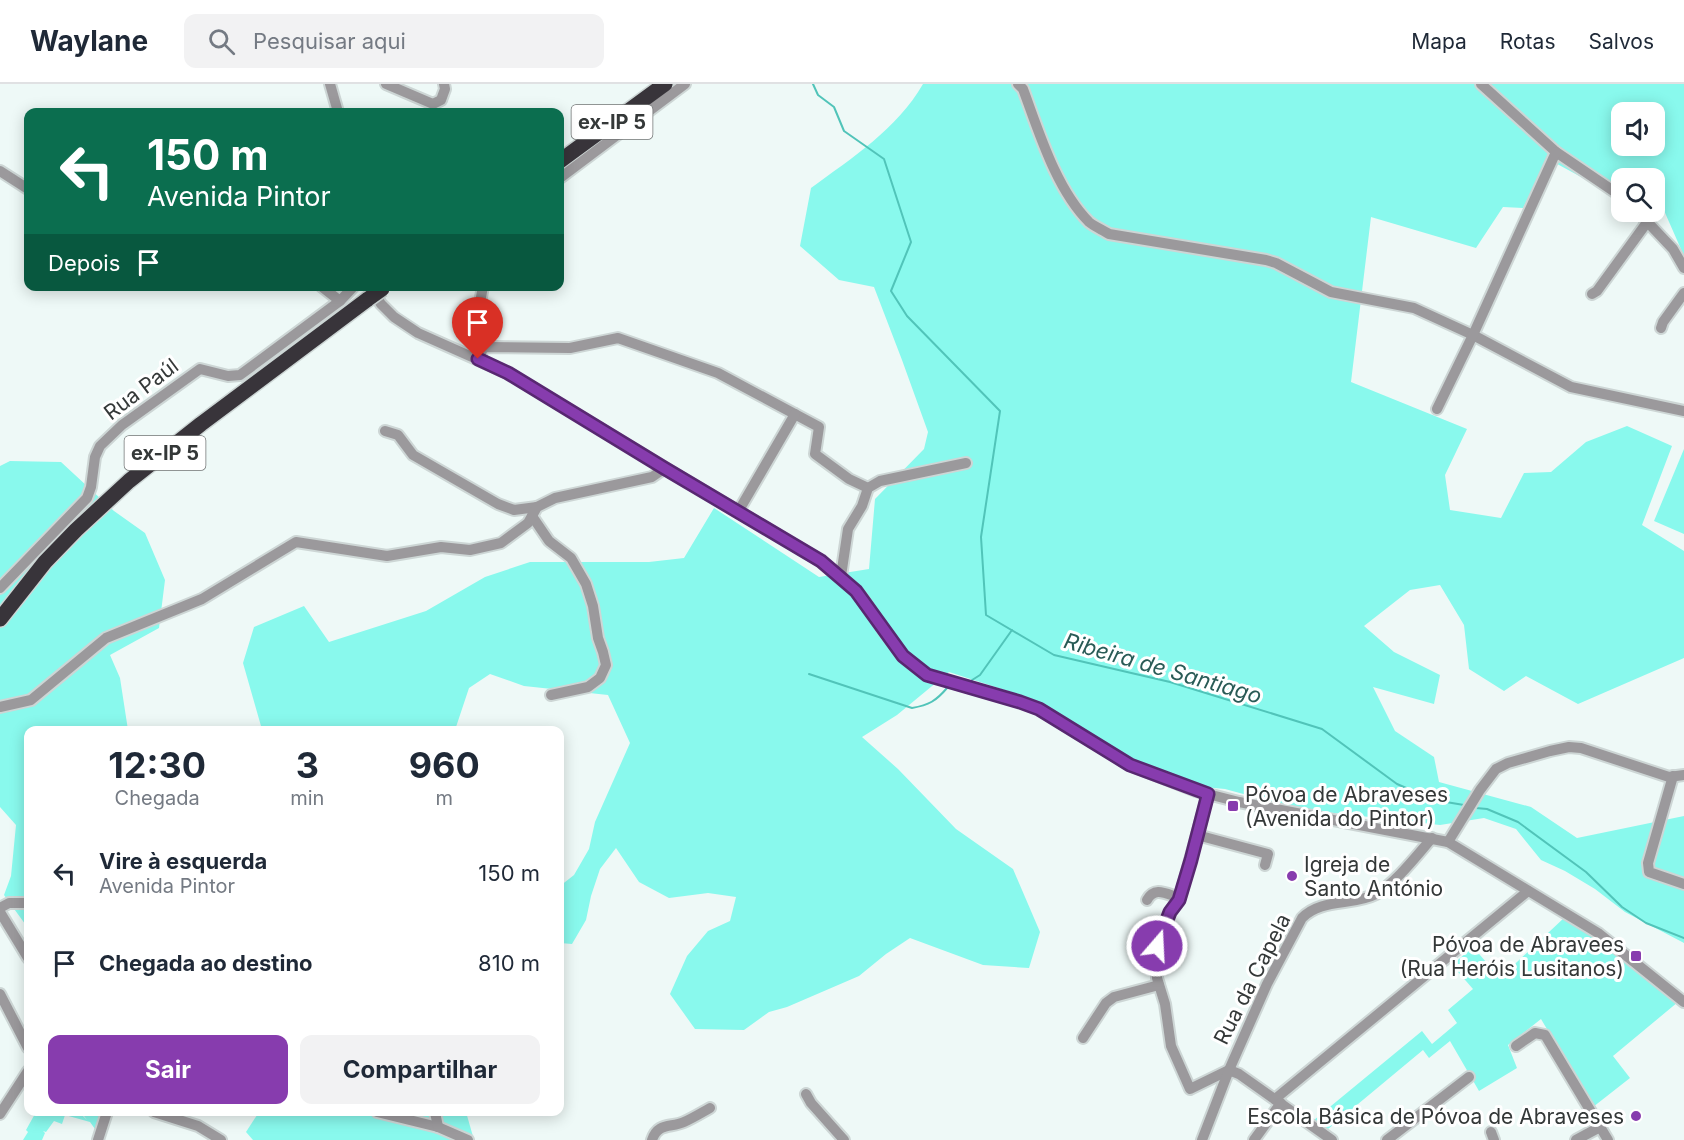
<!DOCTYPE html>
<html lang="pt">
<meta charset="utf-8">
<style>
:root{--surface:#fff;--page:#f2f2f3;--text:#1f2937;--muted:#747a83;--line:#e0e1e3;--accent:#873cae}
body{margin:0;font-family:Inter,sans-serif;background:var(--page);color:var(--text);height:100vh;display:flex;flex-direction:column;font-size:22px;white-space:nowrap}
*{box-sizing:border-box;margin:0}
p{font-size:20px;color:var(--muted)}
.icon{flex:none;width:33px;height:33px;fill:none;stroke:currentColor;stroke-width:2;stroke-linecap:round;stroke-linejoin:round}
.map{position:relative;flex:1;overflow:hidden}
.drawer{position:absolute;left:24px;top:642px;width:540px;height:390px;display:flex;flex-direction:column;background:var(--surface);border-radius:12px;box-shadow:0 3px 15px #0003}
.drawer>*{flex:none}
.hud{position:absolute;left:24px;top:24px;width:540px;height:183px;border-radius:12px;box-shadow:0 3px 15px #0003;background:#0b6e4f;color:#fff;overflow:hidden}
.buttons{position:absolute;left:1611px;top:18px;display:grid;gap:12px}
.buttons a{display:grid;place-items:center;width:54px;height:54px;border-radius:12px;background:var(--surface);box-shadow:0 3px 15px #0003;font-size:30px}
.pin{position:absolute;display:grid;place-items:center;width:51px;height:51px;color:#fff;margin:-62px -26px;border-radius:50% 50% 50% 0;rotate:-45deg;box-shadow:0 0 6px #0007}
.pin .icon{rotate:45deg}
.me{position:absolute;width:66px;margin:-33px;rotate:19deg;stroke-linejoin:round;filter:drop-shadow(0 0 4px #0008)}
.turn{display:flex;align-items:center;gap:21px;height:126px;padding:0 24px;font-size:27px}
.turn .icon{width:78px;height:78px;stroke-width:2.5}
.turn b{display:block;font-size:42px;line-height:51px}
.then{display:flex;align-items:center;height:57px;padding:0 24px;background:#0003;gap:12px;font-size:22px}
.eta{display:flex;justify-content:space-evenly;align-items:center;height:102px;text-align:center}
.eta b{font-size:36px;font-weight:700;line-height:42px}
.primary-button{display:flex;gap:12px;margin-top:auto;padding:12px 24px}
.primary-button a{flex:1;height:69px;border-radius:12px;background:var(--accent);color:#fff;font-size:24px;font-weight:700;line-height:69px;text-align:center}
.primary-button a+a{background:var(--page);color:var(--text)}
ul{padding:0;list-style:none}
li{display:flex;align-items:center;gap:18px;height:90px;padding:0 24px}
li div{flex:1}
li b{display:block;font-size:22px}
li em{font-style:normal}
header{display:flex;align-items:center;gap:36px;box-sizing:border-box;height:84px;padding:0 30px;background:var(--surface);border-bottom:2px solid var(--line)}
header strong{font-size:28px}
nav{display:flex;gap:33px;margin-inline-start:auto;font-size:21px}
.search{width:420px;height:54px;background:var(--page);display:flex;align-items:center;gap:15px;box-sizing:border-box;padding:0 21px;border-radius:12px;color:var(--muted);font-size:22px}
.map>svg:first-child{display:block}
.green{fill:#89f9ed;fill-rule:evenodd}
.lines{fill:none;stroke-linecap:round;stroke-linejoin:round}
.stream{stroke:#51c4b9;stroke-width:2}
.minor-casing{stroke:#cdd6d5;stroke-width:14}
.highway-casing{stroke:#cdd6d5;stroke-width:18}
.minor{stroke:#9b999c;stroke-width:10}
.highway{stroke:#38343a;stroke-width:15}
.highway-bridge-casing{stroke:#cdd6d5;stroke-width:18;stroke-linecap:butt}
.highway-bridge{stroke:#38343a;stroke-width:15}
.route-casing{stroke:#582771;stroke-width:15}
.route{stroke:#873cae;stroke-width:10}
.poi-dot{fill:#873cae;stroke:#fff;stroke-width:2}
.labels{text-anchor:middle;dominant-baseline:central;stroke-width:6;stroke-linejoin:round;paint-order:stroke}
.shield{fill:#fff;stroke:#717474;stroke-width:1.5}
.shield-label{font-size:20px;font-weight:bold;fill:#343838}
.street-label{font-size:21px;fill:#343838;stroke:#fff}
.poi-label{font-size:21px;fill:#343838;stroke:#fff;text-anchor:start}
.water-label{font-size:22px;font-style:italic;fill:#295b56;stroke:#fff}
</style>
<header>
<strong>Waylane</strong>
<div class="search"><svg class="icon" aria-label="search" viewBox="0 0 24 24"><circle cx="10" cy="10" r="6"/><path d="M15 15l6 6"/></svg>Pesquisar aqui</div>
<nav><a>Mapa</a><a>Rotas</a><a>Salvos</a></nav>
</header>
<div class="map">
<svg width="1684" height="1056" viewBox="0 0 1684 1056">
<rect width="100%" height="100%" fill="#eef9f7"/>
<!-- green -->
<g class="green">
<path d="M923,0H1684V172L1655,106L1654,94H1622L1621,102L1594,100L1548,75L1523,124L1503,123L1476,164L1371,133L1351,298L1467,345L1445,391L1450,426L1501,434L1524,389L1551,388L1586,358L1627,342L1672,362L1642,441L1684,467V574L1578,620L1526,592L1504,607L1469,585L1464,541L1440,501L1410,506L1364,542L1394,568L1440,591L1434,620L1373,603L1395,647L1434,673L1439,698L1531,723L1577,754L1684,732V859L1625,828L1595,805L1565,787L1541,776L1516,745L1484,734L1440,741L1299,725L1225,705L1203,703L1175,694L1130,675L1058,629L1017,610L949,588L897,631L862,653L898,685L956,745L1013,785L1040,848L1029,884L983,881L910,854L886,870L859,892L787,923L769,928L744,946L695,945L670,910L687,872L708,847L730,837L736,813L708,809L669,814L639,798L616,764L600,785L591,812L586,836L572,860L560,859V802L574,791L589,765L595,738L630,659L608,611L524,602L490,590L469,604L455,646H261V642L243,579L254,543L304,522L329,558L426,527L485,493L530,478H649L684,474L714,424L819,493L869,485L875,415L924,365L928,348L902,276L874,203L839,196L800,162L811,104C852,74 897,45 923,0ZM1622,28H1654V62H1622Z"/>
<polygon points="1684,365 1684,450 1654,437"/>
<polygon points="10,377 61,378 114,427 145,449 165,496 159,544 110,571 120,594 128,646 28,646 28,844 4,811 11,792 16,741 0,723 0,382"/>
<polygon points="1565,833 1598,854 1678,918 1613,972 1630,994 1593,1023 1541,935 1508,961 1517,984 1479,1007 1450,957 1429,974 1423,966 1328,1045 1314,1036 1422,947 1432,960 1457,939 1448,926 1473,905 1452,881 1473,863 1500,894"/>
<polygon points="36,1028 50,1028 57,1032 52,1028 79,1028 87,1036 81,1028 103,1028 95,1045 90,1038 65,1031 62,1040 54,1037 46,1048 43,1047 45,1049 42,1056 23,1056 28,1048 26,1046"/>
<polygon points="259,1028 466,1028 474,1056 253,1056 246,1048"/>
</g>
<g class="lines">
<!-- stream -->
<g class="stream">
<polyline points="813,0 818,11 834,23 844,47 884,75 911,158 891,207 907,232 1000,327 981,453 986,531 1054,571 1170,598 1322,645 1397,700 1434,716 1464,721"/>
<path d="M809,590L912,624C929,621 936,617 947,604"/>
<polyline points="969,598 980,591 1012,546"/>
<polyline points="1476,724 1487,725 1518,738 1586,788 1622,823 1646,839 1684,854"/>
</g>
<!-- minor casing -->
<g class="minor-casing">
<g id="minor">
<polyline points="330,0 338,28"/>
<polyline points="386,0 433,20 441,16 445,5 444,0"/>
<path d="M1018,0L1023,5C1039,48 1056,105 1089,138C1095,143 1103,146 1109,150L1266,176L1276,179L1331,208L1414,224L1473,251L1571,303L1684,327"/>
<polyline points="1481,0 1556,68 1612,106 1622,113"/>
<polyline points="0,87 28,105"/>
<polyline points="560,94 685,0"/>
<polyline points="1638,128 1673,165 1684,184"/>
<polyline points="321,202 340,217"/>
<polyline points="369,202 381,220 394,233 418,249 508,289 665,384 821,477 856,507 863,515 884,547 903,572 927,591 1020,618 1039,625 1130,681 1196,707 1239,718 1448,758 1598,849 1684,918"/>
<polyline points="483,202 475,247 484,263"/>
<polyline points="1592,210 1597,207 1648,137"/>
<polyline points="1661,244 1663,238 1684,209"/>
<polyline points="478,275 484,263 570,264 618,254 718,289 819,343 815,370 849,395 868,404"/>
<polyline points="1437,325 1473,251 1556,68"/>
<polyline points="385,347 398,351 413,371 498,420 514,426 537,423"/>
<polyline points="738,428 795,330"/>
<polyline points="532,432 549,457 571,474 586,500 593,522 598,554 603,568 606,581 600,594 588,603 551,611"/>
<polyline points="841,492 848,445 862,422 868,404 880,397 966,379"/>
<polyline points="0,504 87,414 91,403 95,373 100,362 122,341 200,285 228,292 240,291 340,217 354,202"/>
<polyline points="0,623 31,616 106,554 202,515 296,458 387,472 441,463 470,466 501,459 528,439 537,423 555,414 652,393 665,384"/>
<polyline points="1673,692 1648,779 1649,788 1684,800"/>
<polyline points="1208,710 1179,817 1170,828 1157,862 1157,894 1165,920 1171,962 1190,1005 1229,986"/>
<polyline points="1197,751 1268,770 1265,781"/>
<polyline points="1448,758 1480,706 1496,685 1508,679 1550,667 1569,663 1581,664 1669,693 1684,691"/>
<path d="M1147,816C1155,802 1166,810 1180,814"/>
<polyline points="0,824 9,819 28,819"/>
<polyline points="0,828 28,874"/>
<polyline points="0,910 28,964"/>
<polyline points="1083,954 1106,919 1114,913 1159,901"/>
<polyline points="1516,962 1535,949 1545,951 1608,1056"/>
<polyline points="1229,986 1239,990 1332,1056"/>
<polyline points="806,1010 811,1019 844,1056"/>
<polyline points="1275,1015 1528,807"/>
<polyline points="154,1028 198,1042 221,1056"/>
<polyline points="377,1028 438,1043 468,1056"/>
<polyline points="435,1028 438,1043"/>
<polyline points="0,1030 28,987"/>
<polyline points="1491,1048 1494,1056"/>
<polyline points="98,1056 107,1028"/>
<path d="M652,1056C658,1038 671,1044 684,1038C693,1034 701,1029 710,1024"/>
<path d="M1202,1056L1229,986L1267,900L1302,834C1321,814 1353,822 1376,810C1395,800 1418,770 1432,754"/>
<polyline points="1254,1056 1281,1019"/>
<polyline points="1387,1056 1469,993"/>
<polyline points="1576,1056 1600,1043"/>
</g>
</g>
<!-- highway casing -->
<g class="highway-casing">
<g id="highway">
<polyline points="560,77 665,0"/>
<polyline points="0,535 45,478 76,446 129,397 201,340 368,215"/>
</g>
</g>
<!-- minor -->
<use href="#minor" class="minor"/>
<!-- highway -->
<use href="#highway" class="highway"/>
<!-- highway-bridge casing -->
<g class="highway-bridge-casing">
<polyline id="highway-bridge" points="368,215 382,205"/>
</g>
<!-- highway-bridge -->
<use href="#highway-bridge" class="highway-bridge"/>
</g>
<g class="lines">
<!-- route casing -->
<g class="route-casing">
<polyline id="route" points="478,275 508,289 664,384 821,477 856,507 903,572 927,591 1020,618 1039,625 1130,681 1208,710 1191,776 1179,816 1170,828 1157,862"/>
</g>
<!-- route -->
<use href="#route" class="route"/>
</g>
<!-- markers -->
<g class="poi-dot">
<rect x="1227" y="716" width="12" height="12" rx="3"/>
<circle cx="1292" cy="792" r="6"/>
<rect x="1630" y="866" width="12" height="12" rx="3"/>
<circle cx="1636" cy="1032" r="6"/>
</g>
<g class="labels">
<!-- shield labels -->
<g class="shield">
<rect x="571.5" y="21" width="81" height="34" rx="4.5"/>
<rect x="124.5" y="352" width="81" height="34" rx="4.5"/>
</g>
<g class="shield-label">
<text x="612" y="38">ex-IP 5</text>
<text x="165" y="369">ex-IP 5</text>
</g>
<!-- street labels -->
<g class="street-label">
<text transform="translate(141 305) rotate(-37)">Rua Paúl</text>
<text transform="translate(1252 895) rotate(-63)">Rua da Capela</text>
</g>
<!-- poi labels -->
<g class="poi-label">
<text x="1245" y="710">Póvoa de Abraveses<tspan x="1245" dy="24">(Avenida do Pintor)</tspan></text>
<text x="1304" y="780">Igreja de<tspan x="1304" dy="24">Santo António</tspan></text>
<text x="1624" y="860" text-anchor="end">Póvoa de Abravees<tspan x="1624" dy="24">(Rua Heróis Lusitanos)</tspan></text>
<text x="1624" y="1032" text-anchor="end">Escola Básica de Póvoa de Abraveses</text>
</g>
<!-- water labels -->
<g class="water-label">
<text transform="translate(1163 584) rotate(16)">Ribeira de Santiago</text>
</g>
</g>
</svg>
<div class="buttons">
<a><svg class="icon" aria-label="sound" viewBox="0 0 24 24"><path d="M4 9h4l5-4v14l-5-4H4zM17 9q2 3 0 6"/></svg></a>
<a><svg class="icon" aria-label="search" viewBox="0 0 24 24"><circle cx="10" cy="10" r="6"/><path d="M15 15l6 6"/></svg></a>
</div>
<div class="pin" style="left:478px;top:275px;background:#d93025"><svg class="icon" aria-label="arrive" viewBox="0 0 24 24"><path d="M6 21V4h12l-3 4 3 4H6"/></svg></div>
<svg class="me" style="left:1157px;top:862px" viewBox="-20 -20 40 40"><circle r="17" fill="#873cae" stroke="#fff" stroke-width="3"/><path d="M0-11L8 9 0 5-8 9z" fill="#fff"/></svg>
<div class="hud">
<div class="turn"><svg class="icon" aria-label="left" viewBox="0 0 24 24"><path d="M17 20v-9H6M10 6l-5 5 5 5"/></svg><div><b>150 m</b>Avenida Pintor</div></div>
<div class="then">Depois<svg class="icon" aria-label="arrive" viewBox="0 0 24 24"><path d="M6 21V4h12l-3 4 3 4H6"/></svg></div>
</div>
<section class="drawer">
<div class="eta">
<div><b>12:30</b><p>Chegada</p></div>
<div><b>3</b><p>min</p></div>
<div><b>960</b><p>m</p></div>
</div>
<ul>
<li><svg class="icon" aria-label="left" viewBox="0 0 24 24"><path d="M17 20v-9H6M10 6l-5 5 5 5"/></svg><div><b>Vire à esquerda</b><p>Avenida Pintor</p></div><em>150 m</em></li>
<li><svg class="icon" aria-label="arrive" viewBox="0 0 24 24"><path d="M6 21V4h12l-3 4 3 4H6"/></svg><div><b>Chegada ao destino</b></div><em>810 m</em></li>
</ul>
<div class="primary-button"><a>Sair</a><a>Compartilhar</a></div>
</section>
</div>
